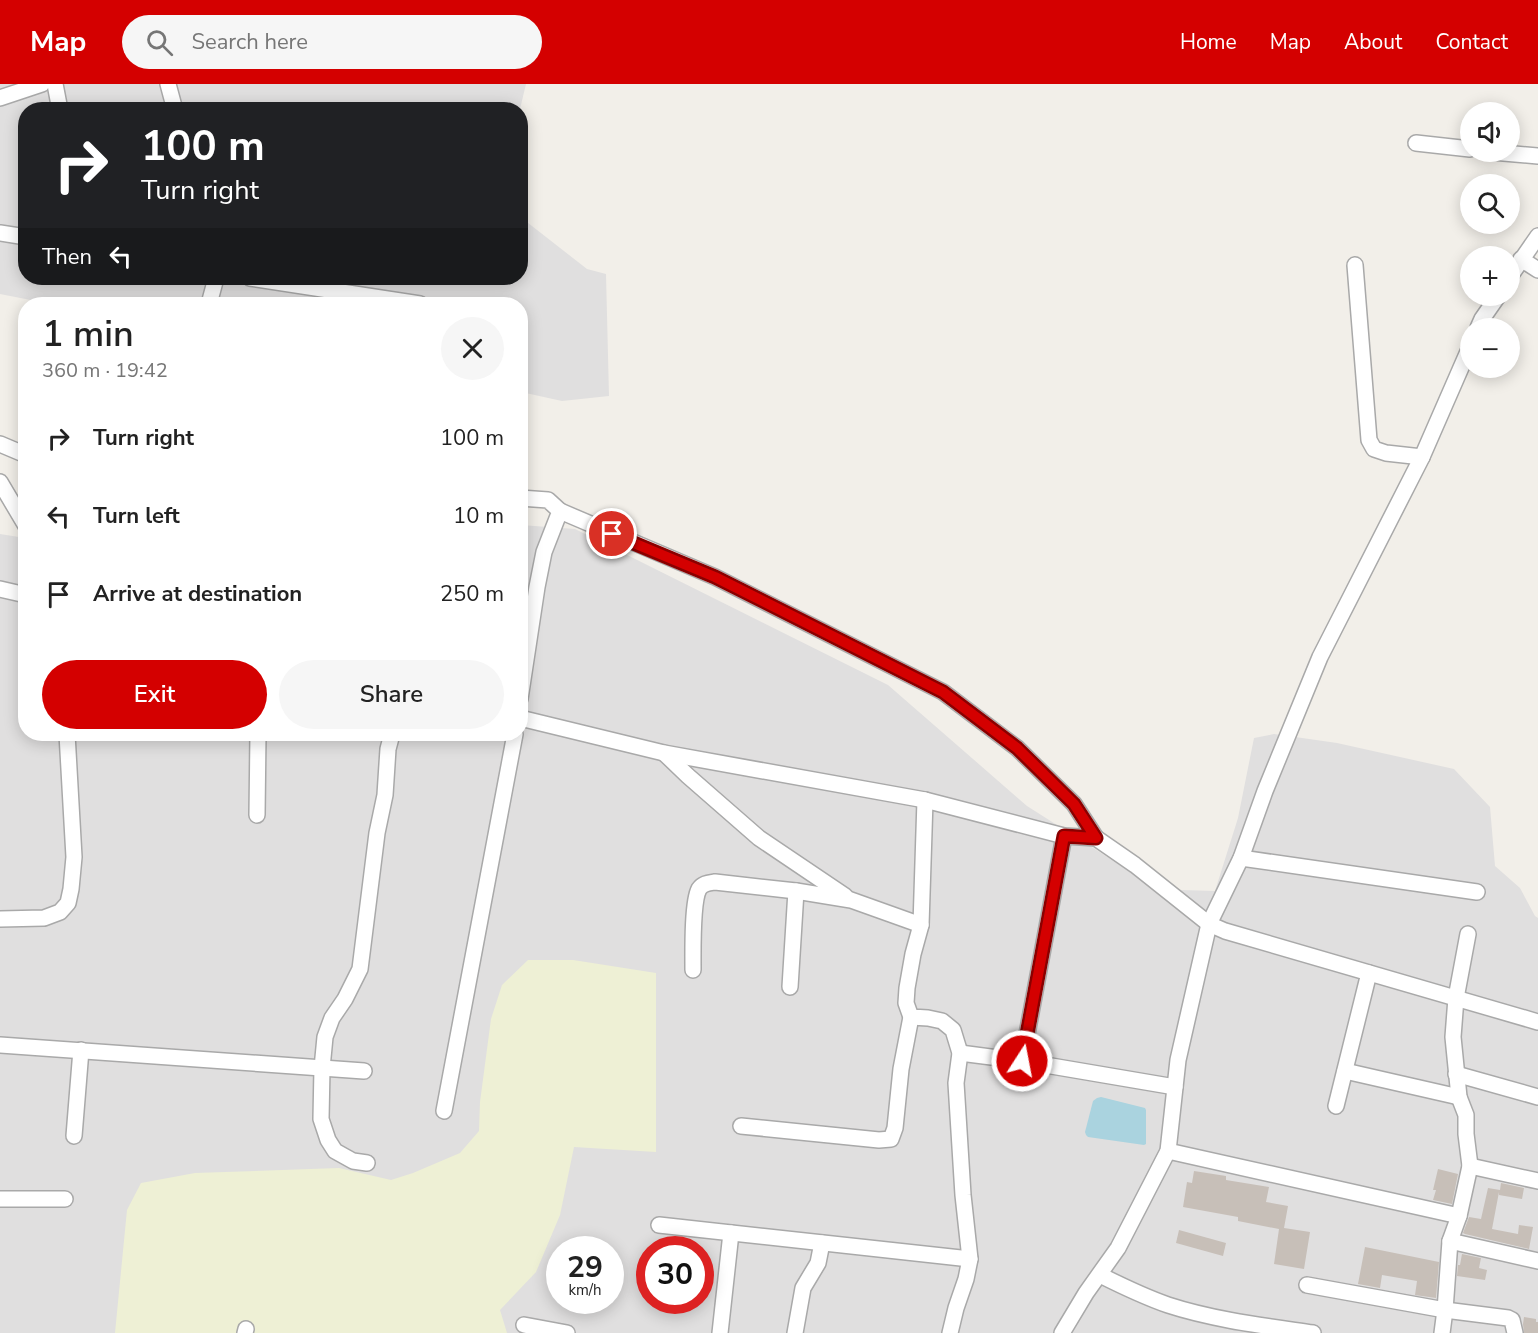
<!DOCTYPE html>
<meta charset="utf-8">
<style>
:root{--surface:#fff;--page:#f6f6f6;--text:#222;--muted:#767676;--accent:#d40000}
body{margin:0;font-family:"Nunito Sans",sans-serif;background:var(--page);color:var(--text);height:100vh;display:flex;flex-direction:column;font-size:22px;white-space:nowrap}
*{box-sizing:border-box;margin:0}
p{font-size:20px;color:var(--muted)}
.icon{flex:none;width:33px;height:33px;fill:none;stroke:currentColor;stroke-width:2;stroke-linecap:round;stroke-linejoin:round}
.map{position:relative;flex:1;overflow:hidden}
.side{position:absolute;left:18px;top:213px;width:510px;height:444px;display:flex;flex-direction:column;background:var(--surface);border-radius:24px;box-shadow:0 3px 15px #0003}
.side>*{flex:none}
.hud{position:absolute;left:18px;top:18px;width:510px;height:183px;border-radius:24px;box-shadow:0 3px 15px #0003;background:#202124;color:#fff;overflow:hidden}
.controls{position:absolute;left:1460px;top:18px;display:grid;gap:12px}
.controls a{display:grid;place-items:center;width:60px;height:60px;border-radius:50%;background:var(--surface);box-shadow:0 3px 15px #0003;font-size:30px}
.speed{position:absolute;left:546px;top:1152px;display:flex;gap:12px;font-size:30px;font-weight:700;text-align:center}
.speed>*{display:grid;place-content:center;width:78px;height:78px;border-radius:50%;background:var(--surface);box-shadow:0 3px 15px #0003;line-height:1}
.speed small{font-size:15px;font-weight:400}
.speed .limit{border:9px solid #d22;background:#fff;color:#111}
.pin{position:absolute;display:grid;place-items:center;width:51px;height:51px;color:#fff;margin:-26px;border:3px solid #fff;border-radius:50%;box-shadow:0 2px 6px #0007}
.me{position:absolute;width:66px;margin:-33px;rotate:11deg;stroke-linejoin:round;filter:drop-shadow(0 0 4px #0008)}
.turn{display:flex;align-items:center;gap:21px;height:126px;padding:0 24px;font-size:27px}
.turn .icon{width:78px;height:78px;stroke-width:2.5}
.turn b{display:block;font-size:42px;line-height:51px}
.then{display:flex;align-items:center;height:57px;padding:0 24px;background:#0003;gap:12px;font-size:22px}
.round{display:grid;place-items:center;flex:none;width:63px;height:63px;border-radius:32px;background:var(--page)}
.headline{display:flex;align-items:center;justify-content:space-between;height:102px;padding:0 24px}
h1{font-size:36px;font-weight:600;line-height:45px}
.action{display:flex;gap:12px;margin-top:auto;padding:12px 24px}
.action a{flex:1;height:69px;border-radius:36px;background:var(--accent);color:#fff;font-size:24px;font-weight:600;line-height:69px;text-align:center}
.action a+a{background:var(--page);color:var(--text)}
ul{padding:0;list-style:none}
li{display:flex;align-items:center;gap:18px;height:78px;padding:0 24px}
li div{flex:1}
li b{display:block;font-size:22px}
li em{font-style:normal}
header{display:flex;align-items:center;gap:36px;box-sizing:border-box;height:84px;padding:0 30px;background:var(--accent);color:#fff}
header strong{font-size:28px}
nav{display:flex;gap:33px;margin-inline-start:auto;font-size:21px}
.search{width:420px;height:54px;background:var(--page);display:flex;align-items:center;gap:15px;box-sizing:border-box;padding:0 21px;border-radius:33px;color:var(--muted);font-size:22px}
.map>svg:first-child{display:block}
.residential{fill:#e0dfdf;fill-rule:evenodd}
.farmland{fill:#eef0d5}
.water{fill:#aad3df}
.building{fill:#c7bfb8}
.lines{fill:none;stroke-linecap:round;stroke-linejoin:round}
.street-casing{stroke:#a9a9a9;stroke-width:18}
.street{stroke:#fff;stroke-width:15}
.route-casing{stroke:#8a0000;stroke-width:15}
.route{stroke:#d40000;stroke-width:10}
</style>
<header>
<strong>Map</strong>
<div class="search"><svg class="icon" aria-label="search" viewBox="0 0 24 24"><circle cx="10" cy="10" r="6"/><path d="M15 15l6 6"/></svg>Search here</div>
<nav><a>Home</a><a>Map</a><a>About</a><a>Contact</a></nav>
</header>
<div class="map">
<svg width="1538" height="1249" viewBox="0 0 1538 1249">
<rect width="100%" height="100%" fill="#f2efe9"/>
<!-- residential -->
<g class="residential">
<polygon points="0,0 526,0 520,25 26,26 26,194 520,194 521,102 523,135 587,185 606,190 609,312 562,317 521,308 520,220 51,220 0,210"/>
<path d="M521,441L575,445L888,601L1027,722L1131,788L1181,806L1215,807L1238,734L1254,654L1274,650L1337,659L1454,685L1490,723L1495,782L1520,804L1535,832L1538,834V1249H0V450L25,454L26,650H520ZM560,1166H610V1216H560ZM650,1166H700V1216H650Z"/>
</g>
<!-- farmland -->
<polygon class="farmland" points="528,876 573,876 656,889 656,1068 574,1063 560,1131 536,1188 500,1226 507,1249 115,1249 127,1126 141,1099 195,1089 339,1084 391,1096 413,1089 460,1069 479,1047 480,1018 491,935 502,901"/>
<!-- water -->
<polygon class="water" points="1101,1013 1145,1024 1146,1026 1146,1060 1144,1061 1088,1053 1086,1051 1085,1048 1093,1017 1097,1014"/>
<!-- building -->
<g class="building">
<polygon points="1438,1085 1458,1090 1452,1120 1433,1116 1436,1106 1433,1106"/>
<polygon points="1194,1087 1226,1092 1226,1096 1269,1103 1266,1118 1288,1122 1284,1144 1310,1148 1304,1185 1274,1180 1279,1145 1238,1137 1238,1133 1183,1123 1187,1098 1192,1099"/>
<polygon points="1501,1099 1524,1104 1522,1115 1499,1111 1499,1108 1492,1145 1518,1150 1519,1141 1533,1143 1529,1165 1465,1150 1463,1149 1469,1133 1481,1135 1488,1104 1500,1106"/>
<polygon points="1179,1146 1226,1159 1223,1172 1176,1159"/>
<polygon points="1365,1163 1439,1178 1436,1214 1415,1211 1417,1197 1382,1191 1380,1204 1358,1200"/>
<polygon points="1462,1170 1481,1174 1479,1184 1487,1186 1485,1196 1457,1192 1458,1181 1460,1181"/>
<polygon points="1524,1233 1536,1235 1536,1238 1538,1238 1538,1249 1524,1249 1523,1240"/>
</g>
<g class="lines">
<!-- street casing -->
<g class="street-casing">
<g id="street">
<polyline points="55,0 60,26"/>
<polyline points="168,0 175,26"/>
<polyline points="0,14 42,0"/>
<polyline points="1416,59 1470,65"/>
<polyline points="1492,68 1538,72"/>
<polyline points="0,149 26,153"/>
<polyline points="1521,175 1538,186"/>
<polyline points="1355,181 1369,356 1374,365 1386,369 1422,373"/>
<polyline points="250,194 420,220"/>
<polyline points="1509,194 1538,152"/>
<polyline points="209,220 216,194"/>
<polyline points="1478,244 1482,235 1498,212"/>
<polyline points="0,360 26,371"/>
<polyline points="0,398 26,442"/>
<polyline points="520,414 548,416 560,427 544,468 537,503 520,615"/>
<polyline points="560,427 715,493 943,608 1017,664 1074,720 1096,754"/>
<polyline points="0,505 26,511"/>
<polyline points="520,634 664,669 925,716 1064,752 1096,754 1135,781 1209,840 1225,847 1538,938"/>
<polyline points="664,669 688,692 759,754 845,812"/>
<polyline points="925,716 921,841 913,870 907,904 906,919 911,933 928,934 942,937 953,946 960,969 956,999 963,1111 970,1175 966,1195 956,1224 950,1249"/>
<polyline points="257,731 258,650"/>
<polyline points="1241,774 1477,808"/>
<polyline points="0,835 44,834 60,828 68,819 71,805 74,773 67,650"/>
<path d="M693,886C693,869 692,818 699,805C703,799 709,799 715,798L796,807L851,816L921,841"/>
<polyline points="790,903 796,807"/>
<polyline points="0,961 364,987"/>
<polyline points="960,969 1022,977 1175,1003"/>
<polyline points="1022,977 1064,752"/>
<polyline points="1345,987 1459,1013"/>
<polyline points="1456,990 1538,1013"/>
<polyline points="1336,1022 1369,889"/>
<polyline points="444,1027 515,650"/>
<polyline points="741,1042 879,1056 891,1055 895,1044 901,985 911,933"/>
<polyline points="74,1052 81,966"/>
<polyline points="1168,1067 1459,1132"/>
<polyline points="367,1079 353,1077 335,1067 328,1056 321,1035 322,984 325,953 332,934 345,915 360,885 377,749 385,711 388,665 392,650"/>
<polyline points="1470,1082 1538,1097"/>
<polyline points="0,1115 65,1115"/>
<polyline points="659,1141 970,1175"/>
<polyline points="1450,1157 1538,1177"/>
<path d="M1100,1191C1122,1202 1145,1213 1168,1221C1214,1236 1265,1242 1313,1249"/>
<polyline points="1307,1201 1445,1226 1508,1234 1512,1236 1515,1249"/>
<polyline points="524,1241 567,1249"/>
<polyline points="245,1249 246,1245"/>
<polyline points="720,1249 731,1149"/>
<polyline points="795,1249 803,1204 818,1179 822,1159"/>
<polyline points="1062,1249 1086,1209 1118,1164 1168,1067 1178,976 1209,840 1241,774 1265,707 1320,573 1422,373 1470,263"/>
<polyline points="1442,1249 1445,1226 1450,1157 1459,1132 1470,1082 1466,1050 1466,1031 1459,1013 1453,953 1456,914 1468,850"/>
</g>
</g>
<!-- street -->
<use href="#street" class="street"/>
</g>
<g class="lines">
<!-- route casing -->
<g class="route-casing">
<polyline id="route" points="612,450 715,493 943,608 1017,664 1074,720 1096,754 1064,752 1022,977"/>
</g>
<!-- route -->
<use href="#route" class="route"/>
</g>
</svg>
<div class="controls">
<a><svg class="icon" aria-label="sound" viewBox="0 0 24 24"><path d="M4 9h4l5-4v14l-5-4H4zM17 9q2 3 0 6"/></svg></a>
<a><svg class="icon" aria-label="search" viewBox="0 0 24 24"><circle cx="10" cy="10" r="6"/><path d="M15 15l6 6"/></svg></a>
<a>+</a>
<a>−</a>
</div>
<div class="speed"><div>29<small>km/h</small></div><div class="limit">30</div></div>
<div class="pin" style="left:612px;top:450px;background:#d93025"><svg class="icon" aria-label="arrive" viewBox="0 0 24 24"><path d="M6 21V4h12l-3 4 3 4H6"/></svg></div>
<svg class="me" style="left:1022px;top:977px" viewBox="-20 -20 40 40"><circle r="17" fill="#d40000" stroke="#fff" stroke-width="3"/><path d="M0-11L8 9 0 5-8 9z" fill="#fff"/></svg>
<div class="hud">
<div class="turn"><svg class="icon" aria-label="right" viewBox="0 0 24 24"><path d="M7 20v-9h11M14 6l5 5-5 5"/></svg><div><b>100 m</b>Turn right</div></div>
<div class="then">Then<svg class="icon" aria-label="left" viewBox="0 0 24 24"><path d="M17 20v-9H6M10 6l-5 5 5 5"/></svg></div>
</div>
<section class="side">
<div class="headline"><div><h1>1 min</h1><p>360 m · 19:42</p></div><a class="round"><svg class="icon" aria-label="close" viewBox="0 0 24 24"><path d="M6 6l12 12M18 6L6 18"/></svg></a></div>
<ul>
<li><svg class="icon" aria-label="right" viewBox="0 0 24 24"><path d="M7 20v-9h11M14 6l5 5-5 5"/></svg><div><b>Turn right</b></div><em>100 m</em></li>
<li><svg class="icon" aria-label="left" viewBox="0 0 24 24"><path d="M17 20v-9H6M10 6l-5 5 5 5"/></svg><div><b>Turn left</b></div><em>10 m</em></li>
<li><svg class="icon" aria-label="arrive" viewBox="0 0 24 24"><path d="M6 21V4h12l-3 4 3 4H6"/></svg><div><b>Arrive at destination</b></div><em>250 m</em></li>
</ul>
<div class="action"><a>Exit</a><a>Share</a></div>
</section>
</div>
